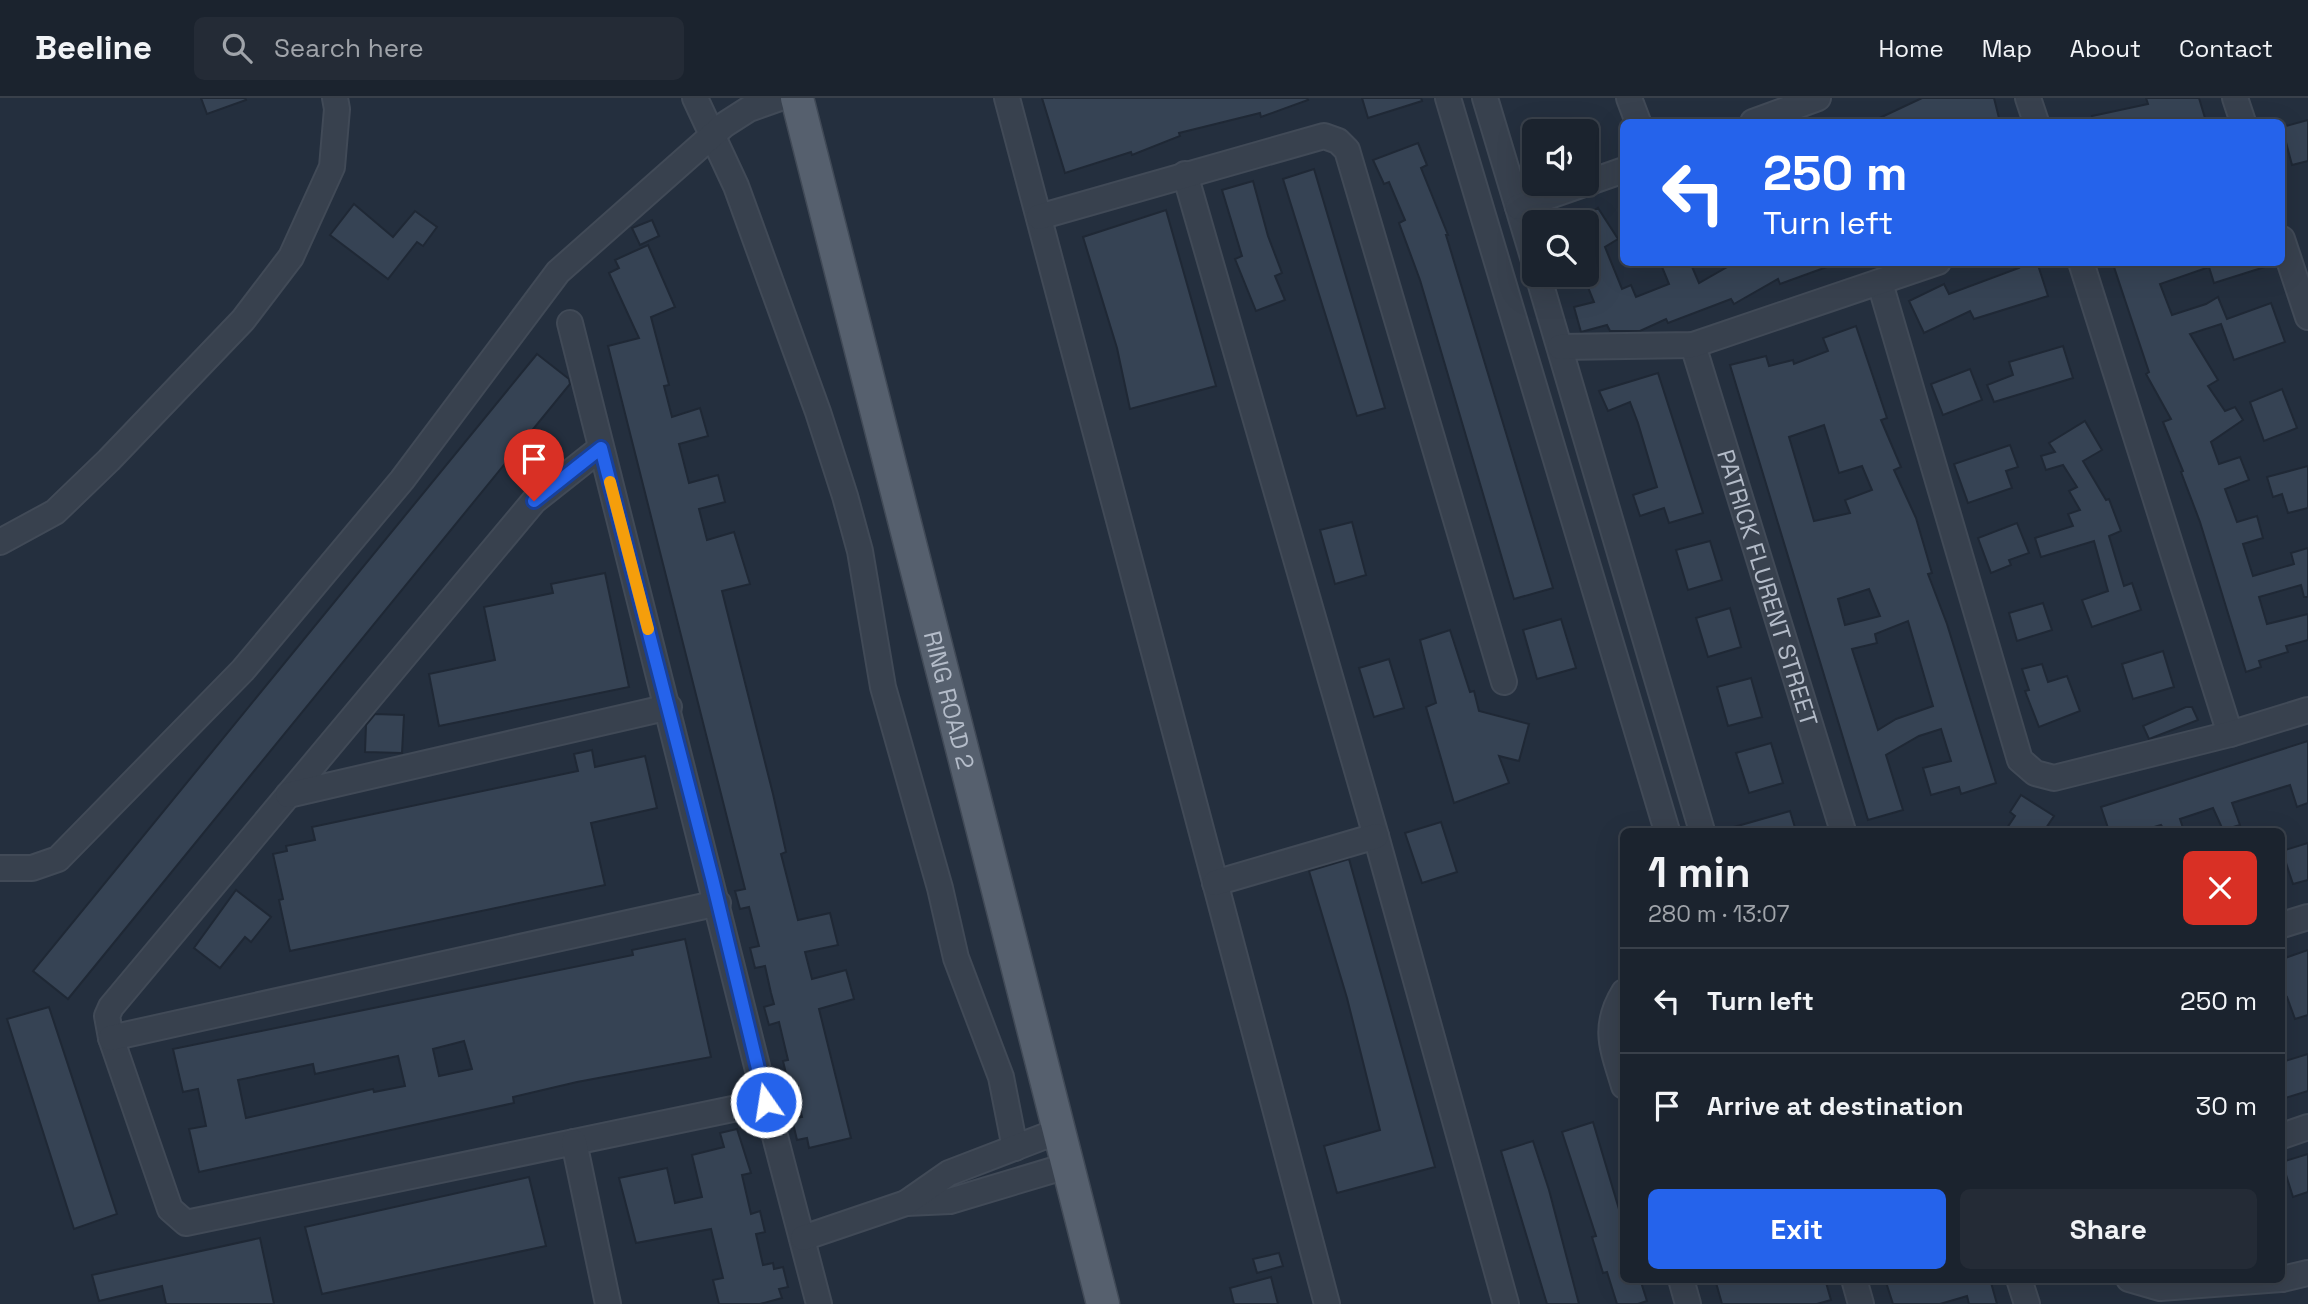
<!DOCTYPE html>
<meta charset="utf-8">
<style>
:root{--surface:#1b232e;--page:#242b36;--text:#f1f3f6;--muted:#a0a4aa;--line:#39404a;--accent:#2563eb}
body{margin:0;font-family:"Space Grotesk",sans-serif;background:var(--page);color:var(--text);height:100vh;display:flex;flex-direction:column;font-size:26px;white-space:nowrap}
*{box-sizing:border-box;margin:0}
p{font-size:23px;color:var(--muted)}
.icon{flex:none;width:38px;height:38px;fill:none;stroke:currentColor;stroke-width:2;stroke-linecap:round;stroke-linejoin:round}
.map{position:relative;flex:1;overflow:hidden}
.details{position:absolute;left:1620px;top:730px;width:665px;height:455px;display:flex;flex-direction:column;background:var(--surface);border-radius:10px;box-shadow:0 7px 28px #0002,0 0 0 2px var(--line)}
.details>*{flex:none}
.top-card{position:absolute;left:1620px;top:21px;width:665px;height:147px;border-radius:10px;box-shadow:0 7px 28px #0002,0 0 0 2px var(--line);background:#2563eb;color:#fff;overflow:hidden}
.fabs{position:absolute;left:1522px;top:21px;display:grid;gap:14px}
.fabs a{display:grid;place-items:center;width:77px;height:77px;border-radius:10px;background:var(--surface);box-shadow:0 7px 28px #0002,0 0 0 2px var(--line);font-size:35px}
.pin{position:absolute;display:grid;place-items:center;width:60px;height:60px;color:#fff;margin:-72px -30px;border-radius:50% 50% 50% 0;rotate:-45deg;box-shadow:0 0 7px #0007}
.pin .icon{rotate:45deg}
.me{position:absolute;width:77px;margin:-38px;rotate:347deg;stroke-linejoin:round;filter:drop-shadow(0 0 5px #0008)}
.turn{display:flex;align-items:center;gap:24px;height:147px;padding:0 28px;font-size:32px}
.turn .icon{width:91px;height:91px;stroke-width:2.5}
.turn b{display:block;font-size:49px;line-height:60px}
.round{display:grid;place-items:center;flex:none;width:74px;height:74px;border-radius:10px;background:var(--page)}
.overview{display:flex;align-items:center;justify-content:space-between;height:119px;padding:0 28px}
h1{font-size:42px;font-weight:700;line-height:52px}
.primary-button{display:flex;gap:14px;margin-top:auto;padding:14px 28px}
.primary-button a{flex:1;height:80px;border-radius:10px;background:var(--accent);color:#fff;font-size:28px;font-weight:700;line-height:80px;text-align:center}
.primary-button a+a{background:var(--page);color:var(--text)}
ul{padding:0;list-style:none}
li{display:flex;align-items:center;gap:21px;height:105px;padding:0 28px;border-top:2px solid var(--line)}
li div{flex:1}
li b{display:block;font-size:26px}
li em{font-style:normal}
header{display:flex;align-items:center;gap:42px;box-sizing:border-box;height:98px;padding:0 35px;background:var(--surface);border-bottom:2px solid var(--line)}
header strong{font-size:33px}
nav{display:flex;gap:38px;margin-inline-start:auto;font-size:24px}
.search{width:490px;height:63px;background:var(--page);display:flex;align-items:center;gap:18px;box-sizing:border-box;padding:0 24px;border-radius:10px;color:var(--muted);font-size:26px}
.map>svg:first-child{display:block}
.building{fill:#364354;stroke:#1f2835;stroke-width:2;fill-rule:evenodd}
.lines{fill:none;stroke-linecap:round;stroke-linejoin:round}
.minor-casing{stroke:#414a57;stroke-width:28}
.major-casing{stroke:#414a57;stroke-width:35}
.minor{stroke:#38414e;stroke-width:24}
.major{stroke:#56606e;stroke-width:32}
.route-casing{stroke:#184099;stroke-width:18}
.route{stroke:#2563eb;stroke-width:12}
.slow{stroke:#f59e0b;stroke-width:12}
.labels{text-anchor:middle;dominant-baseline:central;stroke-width:7;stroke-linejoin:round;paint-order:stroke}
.street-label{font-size:24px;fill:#b4bcc9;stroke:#1d2633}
</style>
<header>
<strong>Beeline</strong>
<div class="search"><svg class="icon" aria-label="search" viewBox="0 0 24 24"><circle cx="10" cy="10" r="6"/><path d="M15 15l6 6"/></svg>Search here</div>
<nav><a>Home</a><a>Map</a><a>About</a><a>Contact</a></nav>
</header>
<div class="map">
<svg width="2308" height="1206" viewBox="0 0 2308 1206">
<rect width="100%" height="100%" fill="#242f3e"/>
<!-- building -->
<g class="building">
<polygon points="201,0 245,0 246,2 207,16"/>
<polygon points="1042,0 1307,0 1308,2 1261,19 1260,15 1179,35 1180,38 1132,57 1131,54 1065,75"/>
<polygon points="1362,0 1421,0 1422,3 1368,20"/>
<polygon points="1922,0 1994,0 2000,24 1871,24"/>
<polygon points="2146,0 2199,0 2205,20 2190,24 2093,24 2092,18 2148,6"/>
<polygon points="2308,22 2308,63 2292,67 2282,29"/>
<polygon points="1418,45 1427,67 1421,70 1448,137 1446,137 1553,490 1514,501 1420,182 1399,125 1405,122 1389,84 1384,86 1373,62"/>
<polygon points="1314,71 1385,310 1357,318 1283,81"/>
<polygon points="1253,83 1268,138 1282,175 1275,178 1285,202 1256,213 1235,161 1242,158 1222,92"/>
<polygon points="354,106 393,139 415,113 437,129 423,148 417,144 388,181 330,137"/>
<polygon points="1598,110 1618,141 1605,149 1622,191 1631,187 1636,199 1669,186 1660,164 1690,164 1699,185 1736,164 1835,166 1780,186 1778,181 1734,206 1731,201 1668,225 1666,221 1640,233 1610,233 1607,227 1581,234 1574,209 1594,204 1583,177 1587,177 1587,117"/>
<polygon points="1166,112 1216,288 1130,311 1117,250 1083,139"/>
<polygon points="652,122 659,138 640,147 632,130"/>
<polygon points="648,147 675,209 651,219 669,287 664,288 672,319 700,310 708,338 679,346 689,385 718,377 725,404 699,411 707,442 734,434 750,486 722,493 773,696 786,754 781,756 798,822 830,815 838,847 805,854 812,881 846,872 854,901 819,911 851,1040 809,1050 807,1040 797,1042 792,1021 802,1019 793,983 788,984 783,963 788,962 779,924 769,927 764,909 774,906 771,895 765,868 755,870 750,850 759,848 749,809 740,811 735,793 745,791 608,248 639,240 609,175 619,170 615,162"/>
<polygon points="2026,164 2037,164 2048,198 1974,221 1970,213 1924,235 1909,203 1944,186 1949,196 2019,170 2018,167"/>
<polygon points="2126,164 2268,164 2268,168 2214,185 2209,169 2160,186 2172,217 2206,206 2218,199 2227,221 2271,205 2285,244 2234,262 2221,226 2190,236 2218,282 2208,288 2225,313 2235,309 2243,322 2211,344 2219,366 2240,359 2249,382 2225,391 2237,424 2257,418 2263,440 2243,446 2253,478 2294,466 2291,455 2308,450 2308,499 2304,499 2301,487 2259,499 2267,526 2308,516 2308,542 2286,548 2288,554 2259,563 2261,569 2246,574 2200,424 2181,374 2183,373 2163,324 2171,321 2146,276 2149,274 2114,169"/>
<path d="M1856,228L1887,320L1881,322L1901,369L1894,372L1916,420L1932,475L1928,476L1947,526L1996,685L1961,696L1959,689L1931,697L1923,670L1951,663L1941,631L1919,638L1886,657L1903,712L1868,722L1730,267L1766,258L1769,268L1793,262L1794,266L1828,253L1823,240ZM1824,327L1839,375L1862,368L1872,392L1845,402L1850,415L1814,423L1789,339ZM1869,491L1880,518L1845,527L1838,501ZM1908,523L1933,608L1896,621L1878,632L1852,551L1877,545L1875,536Z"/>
<polygon points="2063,248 2073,280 1994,304 1987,287 2013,277 2009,264"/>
<polygon points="537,256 569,281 570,286 68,901 33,873"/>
<polygon points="1970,271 1982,302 1943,317 1931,286"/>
<polygon points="1658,275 1703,415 1669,425 1664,410 1640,418 1633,397 1657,389 1638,325 1630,304 1608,313 1599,293"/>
<polygon points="2282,291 2297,330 2264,343 2250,304"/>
<polygon points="2085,323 2102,352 2083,363 2106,402 2109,401 2121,433 2109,438 2124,488 2132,485 2141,512 2092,529 2082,502 2108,493 2094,443 2041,459 2035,440 2073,428 2068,416 2080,412 2069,393 2077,389 2063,367 2046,372 2041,358 2055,354 2049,345"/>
<polygon points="2010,347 2018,369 2006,373 2012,390 1968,405 1954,366"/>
<polygon points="2308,368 2308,410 2288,415 2282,396 2273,399 2267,379"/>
<polygon points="1352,424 1366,477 1335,486 1320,432"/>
<polygon points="2017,425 2029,455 2009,462 2011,467 1991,475 1978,440"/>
<polygon points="1710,443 1722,482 1688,492 1676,452"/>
<polygon points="605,475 629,589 439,628 429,576 495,562 484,509 553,495 551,486"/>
<polygon points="2043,505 2052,532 2017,543 2009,515"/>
<polygon points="1730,510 1741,549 1708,559 1696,520"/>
<polygon points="1561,521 1576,570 1537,581 1523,532"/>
<polygon points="1450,532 1470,594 1474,593 1479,613 1529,626 1519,663 1499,658 1509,685 1454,705 1426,609 1436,605 1420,542"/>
<polygon points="2163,553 2174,589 2133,601 2122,566"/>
<polygon points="1389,561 1404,610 1374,619 1359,570"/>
<polygon points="2042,566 2048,584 2067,578 2080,613 2039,629 2025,593 2029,592 2022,571"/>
<polygon points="1751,580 1762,619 1728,628 1717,589"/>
<polygon points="2186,609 2192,609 2198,622 2149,641 2143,628"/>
<polygon points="375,616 404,617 402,655 365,654 366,627"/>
<polygon points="2308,643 2308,705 2297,709 2290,687 2232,705 2240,727 2223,732 2213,710 2180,721 2184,733 2165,733 2161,727 2141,733 2109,733 2101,709"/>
<polygon points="1771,645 1783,685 1749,695 1736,655"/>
<polygon points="592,652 595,669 645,658 657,710 591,725 605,787 290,853 279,802 283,801 273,756 287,753 286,748 315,742 312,729 578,673 574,656"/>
<polygon points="2021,697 2054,718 2044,733 2005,733 2015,718 2010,714"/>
<polygon points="1790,713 1796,733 1735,733 1734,729"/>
<polygon points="1441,724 1457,774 1422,785 1405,735"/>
<polygon points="2308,745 2308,782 2293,786 2282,753"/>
<polygon points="1349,761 1435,1069 1337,1095 1324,1048 1380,1032 1347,900 1309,773"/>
<polygon points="236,792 271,819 251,844 245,839 220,870 194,850"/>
<path d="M685,841L711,959L577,984L513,999L514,1005L199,1074L189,1031L206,1028L198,991L183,994L173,951L633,857L632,852ZM464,943L472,971L439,978L433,951ZM398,958L405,988L374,994L373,991L246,1020L238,982L313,966L315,976Z"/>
<polygon points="2308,852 2308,917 2295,921 2287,899 2282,901 2282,861"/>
<polygon points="49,909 117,1116 74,1131 7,921"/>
<polygon points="2308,956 2308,993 2282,1001 2282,964"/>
<polygon points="1593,1024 1624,1128 1624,1181 1640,1181 1647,1203 1638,1206 1617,1206 1607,1174 1603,1175 1592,1139 1596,1138 1562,1034"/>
<polygon points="737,1031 751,1075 742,1077 751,1116 760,1113 765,1134 756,1136 763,1167 773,1165 774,1171 783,1169 788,1189 779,1191 782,1200 760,1206 719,1206 713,1182 723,1180 711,1131 636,1145 619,1080 667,1070 675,1105 702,1099 692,1057 724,1049 720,1035"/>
<polygon points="1533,1043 1549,1092 1579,1206 1547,1206 1501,1053"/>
<polygon points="2308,1056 2308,1094 2293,1099 2282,1064"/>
<polygon points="529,1079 546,1148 322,1196 305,1129"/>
<polygon points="260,1140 274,1206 166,1206 162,1188 99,1203 92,1177"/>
<polygon points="1279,1155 1283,1168 1257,1175 1253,1161"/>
<polygon points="1271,1179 1278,1206 1234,1206 1230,1190"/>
<polygon points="1715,1181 1825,1181 1831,1202 1817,1206 1722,1206"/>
<polygon points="1885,1181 1990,1181 1997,1206 1969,1206 1967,1198 1940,1206 1893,1206"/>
</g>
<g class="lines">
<!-- minor casing -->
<g class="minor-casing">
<g id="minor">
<polyline points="695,0 736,88 818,314 845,398 860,453 883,589 940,790 956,860 1001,979 1015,1050"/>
<polyline points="1007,0 1327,1206"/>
<polyline points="1448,0 1667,733"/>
<polyline points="1485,0 1535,166"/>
<polyline points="1629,0 1638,24"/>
<polyline points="2028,0 2036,24"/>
<polyline points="2235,0 2243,24"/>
<polyline points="1753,24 1818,0"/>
<polyline points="1185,76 1376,738 1506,1206"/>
<polyline points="1587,85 1624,72"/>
<polyline points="1518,109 1584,86"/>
<polyline points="1039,119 1324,38 1338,43 1347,52 1504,584"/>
<polyline points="2282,141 2308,219"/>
<polyline points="2081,164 2230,636"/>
<polyline points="1538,177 1702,733"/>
<polyline points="1880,185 2020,662 2035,675 2054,680 2230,636 2308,612"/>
<polyline points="570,225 766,1004 186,1125 170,1111 111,940 107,918 111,909 534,403 601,350"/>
<path id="s1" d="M1693,247L1843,733"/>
<polyline points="1560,249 1693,247 1938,164"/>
<polyline points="0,444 55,414 109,362 243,222 291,159 332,69 337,11 335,0"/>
<polyline points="288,697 669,609"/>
<polyline points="0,770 32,770 58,761 243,572 402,382 558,174 724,27 749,11 780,0"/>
<polyline points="1215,785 1376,738"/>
<polyline points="2282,827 2308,819"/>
<path d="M1624,894C1602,930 1613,951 1624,988"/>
<polyline points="111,940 718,805"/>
<polyline points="766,1004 819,1206"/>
<polyline points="2282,1038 2308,1029"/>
<polyline points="574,1044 608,1206"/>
<polyline points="906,1105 950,1103 1070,1067"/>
<polyline points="803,1140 906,1105 949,1075 1061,1032"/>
<polyline points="1681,1181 1688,1206"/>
<polyline points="1854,1181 1861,1206"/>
<polyline points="2019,1181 2027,1206"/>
<polyline points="2129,1181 2160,1190 2281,1181"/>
<polyline points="2282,1181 2308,1175"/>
</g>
</g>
<!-- major casing -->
<g class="major-casing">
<g id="major">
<path id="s2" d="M797,0L1103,1206"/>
</g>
</g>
<!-- minor -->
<use href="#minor" class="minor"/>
<!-- major -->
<use href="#major" class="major"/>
</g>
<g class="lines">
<!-- route casing -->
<g class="route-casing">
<polyline id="route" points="534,403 601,350 712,780 766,1004"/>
</g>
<!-- route -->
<use href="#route" class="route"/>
<!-- slow -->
<polyline class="slow" points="610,384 648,531"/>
</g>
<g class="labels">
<!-- street labels -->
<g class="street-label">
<text stroke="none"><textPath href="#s1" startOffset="254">PATRICK FLURENT STREET</textPath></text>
<text stroke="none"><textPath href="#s2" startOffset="621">RING ROAD 2</textPath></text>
</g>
</g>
</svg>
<div class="fabs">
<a><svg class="icon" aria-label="sound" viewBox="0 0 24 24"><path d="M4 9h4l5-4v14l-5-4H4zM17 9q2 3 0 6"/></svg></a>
<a><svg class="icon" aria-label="search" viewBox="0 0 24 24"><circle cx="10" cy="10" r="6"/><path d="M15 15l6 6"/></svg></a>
</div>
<div class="pin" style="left:534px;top:403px;background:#d93025"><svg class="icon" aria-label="arrive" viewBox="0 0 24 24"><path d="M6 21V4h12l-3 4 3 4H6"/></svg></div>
<svg class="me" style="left:766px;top:1004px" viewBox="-20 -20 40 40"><circle r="17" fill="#2563eb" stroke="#fff" stroke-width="3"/><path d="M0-11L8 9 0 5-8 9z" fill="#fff"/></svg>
<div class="top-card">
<div class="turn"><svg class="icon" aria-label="left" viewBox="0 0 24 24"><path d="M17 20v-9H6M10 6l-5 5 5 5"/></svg><div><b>250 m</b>Turn left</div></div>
</div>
<section class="details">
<div class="overview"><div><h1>1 min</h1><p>280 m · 13:07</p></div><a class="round" style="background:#d93025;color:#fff"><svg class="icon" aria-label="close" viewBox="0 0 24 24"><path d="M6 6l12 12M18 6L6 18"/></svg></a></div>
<ul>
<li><svg class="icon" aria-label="left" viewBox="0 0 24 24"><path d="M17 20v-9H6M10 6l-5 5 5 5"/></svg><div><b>Turn left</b></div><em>250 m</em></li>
<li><svg class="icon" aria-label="arrive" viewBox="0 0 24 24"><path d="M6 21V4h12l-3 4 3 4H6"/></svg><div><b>Arrive at destination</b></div><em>30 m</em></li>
</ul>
<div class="primary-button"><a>Exit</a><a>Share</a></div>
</section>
</div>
